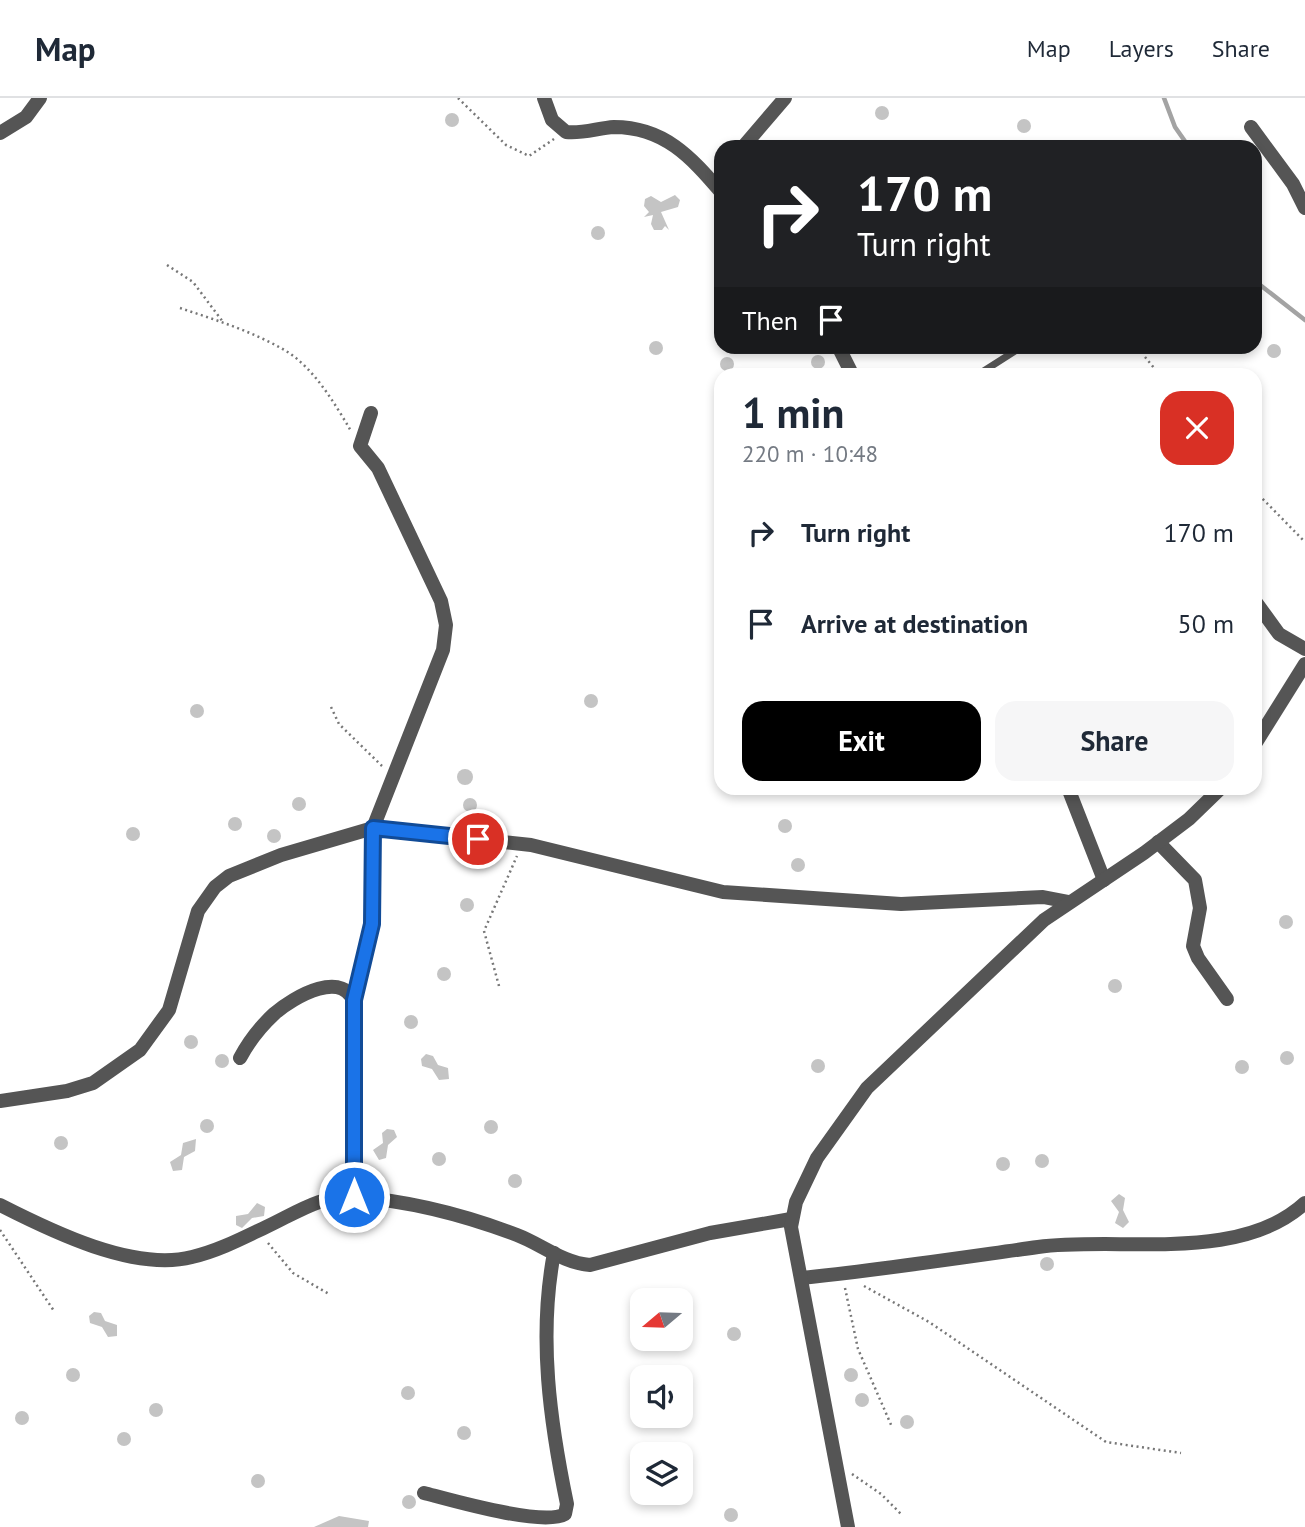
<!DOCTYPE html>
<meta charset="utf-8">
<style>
:root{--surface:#fff;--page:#f6f6f7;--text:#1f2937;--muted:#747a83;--line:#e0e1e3;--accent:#000}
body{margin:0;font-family:"PT Sans",sans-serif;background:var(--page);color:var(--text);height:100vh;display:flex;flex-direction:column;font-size:26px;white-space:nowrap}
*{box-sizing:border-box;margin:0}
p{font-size:23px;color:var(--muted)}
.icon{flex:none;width:38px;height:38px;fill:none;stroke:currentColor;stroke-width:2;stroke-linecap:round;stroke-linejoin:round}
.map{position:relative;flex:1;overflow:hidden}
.side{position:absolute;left:714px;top:270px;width:548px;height:427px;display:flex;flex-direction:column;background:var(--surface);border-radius:21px;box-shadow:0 4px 10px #0003}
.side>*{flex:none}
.top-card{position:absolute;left:714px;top:42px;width:548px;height:214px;border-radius:21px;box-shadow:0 4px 10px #0003;background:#202124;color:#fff;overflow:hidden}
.needle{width:46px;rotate:251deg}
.controls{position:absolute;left:630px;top:1190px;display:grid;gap:14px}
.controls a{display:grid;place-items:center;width:63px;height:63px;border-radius:14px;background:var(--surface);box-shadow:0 4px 10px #0003;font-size:35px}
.pin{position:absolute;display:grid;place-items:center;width:60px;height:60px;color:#fff;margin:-30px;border:4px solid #fff;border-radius:50%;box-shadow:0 2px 7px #0007}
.me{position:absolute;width:77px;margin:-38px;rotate:0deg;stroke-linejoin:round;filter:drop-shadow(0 0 5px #0008)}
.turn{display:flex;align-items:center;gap:24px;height:147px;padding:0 28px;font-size:32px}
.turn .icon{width:91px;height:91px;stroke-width:2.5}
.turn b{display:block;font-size:49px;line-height:60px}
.then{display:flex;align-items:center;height:66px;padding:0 28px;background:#0003;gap:14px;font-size:26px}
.round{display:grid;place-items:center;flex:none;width:74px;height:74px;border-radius:21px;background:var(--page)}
.head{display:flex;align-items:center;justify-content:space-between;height:119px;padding:0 28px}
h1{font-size:42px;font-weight:700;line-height:52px}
.button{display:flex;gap:14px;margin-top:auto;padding:14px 28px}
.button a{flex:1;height:80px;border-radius:21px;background:var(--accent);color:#fff;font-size:28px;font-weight:700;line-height:80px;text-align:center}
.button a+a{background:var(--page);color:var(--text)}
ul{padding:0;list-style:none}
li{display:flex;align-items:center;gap:21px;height:91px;padding:0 28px}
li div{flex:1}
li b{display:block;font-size:26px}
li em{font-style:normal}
header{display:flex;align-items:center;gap:42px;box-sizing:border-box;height:98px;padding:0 35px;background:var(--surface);border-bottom:2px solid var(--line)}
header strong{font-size:33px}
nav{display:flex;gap:38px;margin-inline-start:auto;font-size:24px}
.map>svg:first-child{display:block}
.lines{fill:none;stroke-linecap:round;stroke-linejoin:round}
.stream{stroke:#a3a3a3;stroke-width:4.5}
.building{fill:#c4c4c4}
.path{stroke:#777;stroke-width:2.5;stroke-dasharray:2 3.5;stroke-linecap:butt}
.lane{stroke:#555;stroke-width:7}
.street{stroke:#555;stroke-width:14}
.route-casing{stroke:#114b97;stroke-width:18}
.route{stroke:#1a73e8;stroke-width:12}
</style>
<header>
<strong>Map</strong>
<nav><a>Map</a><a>Layers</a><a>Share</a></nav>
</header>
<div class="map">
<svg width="1305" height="1429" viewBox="0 0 1305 1429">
<rect width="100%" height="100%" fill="#fff"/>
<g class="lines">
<!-- stream -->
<g class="stream">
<polyline points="1164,0 1175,29 1189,49"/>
<polyline points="1255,183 1305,222"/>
</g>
</g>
<!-- building -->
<g class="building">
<circle cx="882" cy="15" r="7"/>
<circle cx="452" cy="22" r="7"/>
<circle cx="1024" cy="28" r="7"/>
<polygon points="675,97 680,102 678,109 661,114 669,132 665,128 662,132 654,132 651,126 653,117 644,119 649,114 644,108 645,101 651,98 661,104"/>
<circle cx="598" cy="135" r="7"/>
<circle cx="656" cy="250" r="7"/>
<circle cx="1274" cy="253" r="7"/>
<circle cx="818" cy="264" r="7"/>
<circle cx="727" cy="266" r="7"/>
<circle cx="591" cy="603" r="7"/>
<circle cx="197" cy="613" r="7"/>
<circle cx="465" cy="679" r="8"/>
<circle cx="299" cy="706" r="7"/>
<circle cx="470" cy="707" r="7"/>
<circle cx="235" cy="726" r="7"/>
<circle cx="785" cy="728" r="7"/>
<circle cx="133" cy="736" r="7"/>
<circle cx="274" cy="738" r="7"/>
<circle cx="798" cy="767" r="7"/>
<circle cx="467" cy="807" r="7"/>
<circle cx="1286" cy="824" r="7"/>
<circle cx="444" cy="876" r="7"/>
<circle cx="1115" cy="888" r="7"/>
<circle cx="411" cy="924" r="7"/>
<circle cx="191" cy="944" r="7"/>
<circle cx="1287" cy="960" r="7"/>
<circle cx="222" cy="963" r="7"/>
<polygon points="426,956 433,958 438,967 448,970 449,981 439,982 432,971 422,968 421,961"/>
<circle cx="818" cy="968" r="7"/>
<circle cx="1242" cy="969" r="7"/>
<circle cx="207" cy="1028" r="7"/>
<circle cx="491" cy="1029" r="7"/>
<polygon points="387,1031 394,1032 397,1039 388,1047 386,1060 379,1062 373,1052 383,1045 382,1035"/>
<circle cx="61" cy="1045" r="7"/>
<polygon points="196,1041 195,1053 184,1059 182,1072 173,1073 170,1064 181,1057 183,1045"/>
<circle cx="439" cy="1061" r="7"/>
<circle cx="1042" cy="1063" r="7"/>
<circle cx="1003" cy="1066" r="7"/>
<circle cx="515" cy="1083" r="7"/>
<polygon points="1119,1096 1125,1100 1123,1112 1129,1124 1123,1130 1115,1125 1119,1114 1111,1103"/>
<polygon points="257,1105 265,1109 264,1118 252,1120 242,1130 236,1127 236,1118 248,1116"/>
<circle cx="1047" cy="1166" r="7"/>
<polygon points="94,1214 101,1215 105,1223 117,1227 117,1238 108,1239 102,1229 90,1225 89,1218"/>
<circle cx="734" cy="1236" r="7"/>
<circle cx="851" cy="1277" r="7"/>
<circle cx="73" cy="1277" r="7"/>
<circle cx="408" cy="1295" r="7"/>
<circle cx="862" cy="1302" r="7"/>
<circle cx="156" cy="1312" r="7"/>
<circle cx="22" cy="1320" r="7"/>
<circle cx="907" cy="1324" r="7"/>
<circle cx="464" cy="1335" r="7"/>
<circle cx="124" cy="1341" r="7"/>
<circle cx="258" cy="1383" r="7"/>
<circle cx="409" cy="1404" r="7"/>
<circle cx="731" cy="1417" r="7"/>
<polygon points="339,1418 369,1423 368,1429 314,1429"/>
</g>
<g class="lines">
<!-- path -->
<g class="path">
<polyline points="458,0 506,47 529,58 554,41"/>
<polyline points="167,167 193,184 223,224"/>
<path d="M180,210C216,222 254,234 286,253C314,270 335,306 351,333"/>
<polyline points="1145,259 1159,276"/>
<polyline points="1255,393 1305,444"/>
<polyline points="331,609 339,626 382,668"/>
<polyline points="499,888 484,833 517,758"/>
<polyline points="0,1132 54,1213"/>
<polyline points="268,1145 293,1175 329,1196"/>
<polyline points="864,1188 929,1224 1106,1344 1181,1355"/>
<polyline points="845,1190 858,1251 892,1329"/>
<polyline points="852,1376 881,1396 901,1416"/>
</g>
<!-- lane -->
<polyline class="lane" points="979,276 1023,248"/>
<!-- street -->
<g class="street">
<path d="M544,0L552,22L566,34C582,36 598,30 614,29C664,29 691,59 721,94"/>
<polyline points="1251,29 1293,86 1305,110"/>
<polyline points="0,35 26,19 40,0"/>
<polyline points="743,49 785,0"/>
<polyline points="838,248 852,276"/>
<polyline points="1255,503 1279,536 1305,551"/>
<polyline points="1255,646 1305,566"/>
<polyline points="1068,690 1104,782"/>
<polyline points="1158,744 1195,782 1200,810 1193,848 1198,860 1227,901"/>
<polyline points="354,902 372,826 373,730 443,552 446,527 441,503 378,370 360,348 371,315"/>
<path d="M240,960C249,943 260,929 274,916C293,899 347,868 355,909L354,1099"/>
<polyline points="0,1003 67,993 93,985 140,952 169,912 198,813 215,789 229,778 281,757 373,730 531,747 723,794 901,806 1043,799 1069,804"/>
<path d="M0,1107C51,1133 134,1174 192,1159C218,1153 243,1140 266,1129C296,1115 322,1096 356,1099C409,1103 467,1118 517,1137C541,1146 563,1165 590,1167L710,1135L791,1121"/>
<path d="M801,1180C880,1172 959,1160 1038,1149C1119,1138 1239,1166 1305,1105"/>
<path d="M424,1395C451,1402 543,1429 565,1416L567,1406C550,1324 538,1239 554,1155"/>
<polyline points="848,1429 791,1129 796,1104 817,1060 867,990 1044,822 1144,755 1189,721 1221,690"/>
</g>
</g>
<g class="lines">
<!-- route casing -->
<g class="route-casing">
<polyline id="route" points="354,1099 354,902 372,826 373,730 478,741"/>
</g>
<!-- route -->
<use href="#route" class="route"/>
</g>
</svg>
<div class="controls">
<a><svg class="needle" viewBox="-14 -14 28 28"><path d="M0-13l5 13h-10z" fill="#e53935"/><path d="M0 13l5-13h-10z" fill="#747a83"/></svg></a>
<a><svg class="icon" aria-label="sound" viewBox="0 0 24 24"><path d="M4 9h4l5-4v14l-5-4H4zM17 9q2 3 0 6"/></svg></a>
<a><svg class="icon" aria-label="layers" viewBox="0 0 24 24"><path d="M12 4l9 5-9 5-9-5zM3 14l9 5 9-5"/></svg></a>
</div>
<div class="pin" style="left:478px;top:741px;background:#d93025"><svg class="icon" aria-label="arrive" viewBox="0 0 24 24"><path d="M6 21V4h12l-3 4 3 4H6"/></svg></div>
<svg class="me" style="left:354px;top:1099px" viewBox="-20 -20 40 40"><circle r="17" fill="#1a73e8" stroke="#fff" stroke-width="3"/><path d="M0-11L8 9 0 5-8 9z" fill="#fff"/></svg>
<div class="top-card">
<div class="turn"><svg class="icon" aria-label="right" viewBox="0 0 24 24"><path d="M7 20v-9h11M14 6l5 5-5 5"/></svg><div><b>170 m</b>Turn right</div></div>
<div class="then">Then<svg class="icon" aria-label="arrive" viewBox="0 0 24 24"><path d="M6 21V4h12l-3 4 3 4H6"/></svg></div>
</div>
<section class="side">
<div class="head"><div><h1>1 min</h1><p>220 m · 10:48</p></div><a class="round" style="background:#d93025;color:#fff"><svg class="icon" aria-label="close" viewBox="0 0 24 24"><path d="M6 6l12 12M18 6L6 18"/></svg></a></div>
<ul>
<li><svg class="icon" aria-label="right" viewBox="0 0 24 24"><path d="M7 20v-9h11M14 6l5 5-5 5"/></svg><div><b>Turn right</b></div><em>170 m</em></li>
<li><svg class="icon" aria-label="arrive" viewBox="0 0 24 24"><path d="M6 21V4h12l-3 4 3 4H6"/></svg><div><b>Arrive at destination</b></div><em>50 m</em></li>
</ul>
<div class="button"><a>Exit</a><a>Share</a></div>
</section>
</div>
